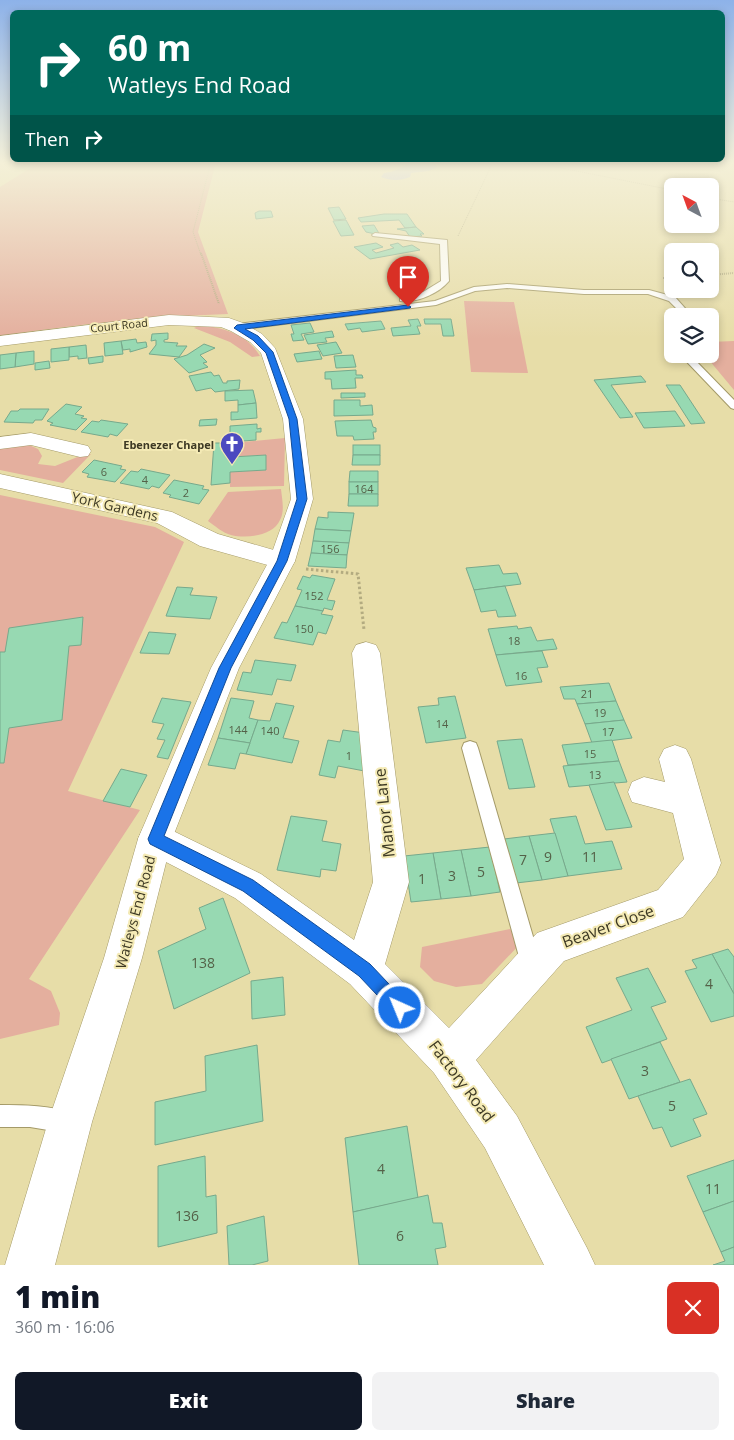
<!DOCTYPE html>
<meta charset="utf-8">
<style>
:root{--surface:#fff;--page:#f2f2f3;--text:#1f2937;--muted:#747a83;--accent:#111827}
body{margin:0;font-family:"Open Sans",sans-serif;background:var(--page);color:var(--text);height:100vh;display:flex;flex-direction:column;font-size:19px;white-space:nowrap}
*{box-sizing:border-box;margin:0}
p{font-size:16px;color:var(--muted)}
.icon{flex:none;width:28px;height:28px;fill:none;stroke:currentColor;stroke-width:2;stroke-linecap:round;stroke-linejoin:round}
.map{position:relative;height:1265px;overflow:hidden}
.sheet{display:flex;flex-direction:column;background:var(--surface);flex:1}
.sheet>*{flex:none}
.hud{position:absolute;left:10px;top:10px;width:715px;height:152px;border-radius:8px;box-shadow:0 2px 8px #0003;background:#00695c;color:#fff;overflow:hidden}
.needle{width:32px;rotate:319deg}
.controls{position:absolute;left:664px;top:178px;display:grid;gap:10px}
.controls a{display:grid;place-items:center;width:55px;height:55px;border-radius:8px;background:var(--surface);box-shadow:0 2px 8px #0003;font-size:25px}
.pin{position:absolute;display:grid;place-items:center;width:42px;height:42px;color:#fff;margin:-51px -21px;border-radius:50% 50% 50% 0;rotate:-45deg;box-shadow:0 0 5px #0007}
.pin .icon{rotate:45deg}
.me{position:absolute;width:55px;margin:-28px;rotate:316deg;stroke-linejoin:round;filter:drop-shadow(0 0 4px #0008)}
.turn{display:flex;align-items:center;gap:18px;height:105px;padding:0 15px;font-size:22px}
.turn .icon{width:65px;height:65px;stroke-width:2.5}
.turn b{display:block;font-size:35px;line-height:42px}
.then{display:flex;align-items:center;height:48px;padding:0 15px;background:#0003;gap:10px;font-size:19px}
.round{display:grid;place-items:center;flex:none;width:52px;height:52px;border-radius:8px;background:var(--page)}
.head{display:flex;align-items:center;justify-content:space-between;height:85px;padding:0 15px}
h1{font-size:30px;font-weight:800;line-height:38px;color:var(--accent)}
.primary-button{display:flex;gap:10px;margin-top:auto;padding:10px 15px}
.primary-button a{flex:1;height:58px;border-radius:8px;background:var(--accent);color:#fff;font-size:20px;font-weight:800;line-height:58px;text-align:center}
.primary-button a+a{background:var(--page);color:var(--text)}
.map>svg:first-child{display:block}
.green{fill:#e4af9e}
.water{fill:#a6aeea}
.building{fill:#97d9b2;stroke:#77a98c}
.lines{fill:none;stroke-linecap:round;stroke-linejoin:round}
.service-casing{stroke:#a49a68;stroke-width:2}
.minor-casing{stroke:#a49a68;stroke-width:1}
.tertiary-casing{stroke:#a49a68;stroke-width:1}
.path-far2{stroke:#b3ab80;stroke-width:1;stroke-dasharray:1 1;stroke-linecap:butt}
.path-far1{stroke:#b3ab80;stroke-width:2;stroke-dasharray:1 1;stroke-linecap:butt}
.path{stroke:#b3ab80;stroke-width:3;stroke-dasharray:2.5 2.5;stroke-linecap:butt}
.service{fill:#fff;fill-rule:evenodd}
.minor{fill:#fff;fill-rule:evenodd}
.tertiary{fill:#fff;fill-rule:evenodd}
.route{fill:#1a73e8;stroke:#114b97}
.labels{text-anchor:middle;dominant-baseline:central;stroke-width:4;stroke-linejoin:round;paint-order:stroke}
.far-street-label{font-size:11px;fill:#3d3924;stroke:#f4eab5}
.far-poi-label{font-size:11px;font-weight:bold;fill:#3d3924;stroke:#f4eab5;text-anchor:end}
.number-label{font-size:11px;fill:#546148}
.street-label{font-size:14px;fill:#3d3924;stroke:#f4eab5}
.near-number-label{font-size:14px;fill:#546148}
.near-street-label{font-size:16px;fill:#3d3924;stroke:#f4eab5}
</style>
<div class="map">
<svg width="734" height="1265" viewBox="0 0 734 1265">
<rect width="100%" height="100%" fill="#e7dda8"/>
<!-- green -->
<g class="green">
<path d="M40,162H216L198,232L228,314C151,317 76,324 0,336V187Z"/>
<polygon points="464,301 514,302 528,373 471,372"/>
<path d="M200,325C224,328 247,334 260,356L252,357L230,342L194,328Z"/>
<polygon points="734,341 734,390 704,354 710,354 710,342"/>
<polygon points="285,438 284,486 230,487 230,472 266,470 266,455 232,457 233,443"/>
<polygon points="27,444 38,449 42,456 38,464 55,466 80,456 91,454 63,483 0,470 0,447"/>
<path d="M281,489C282,499 285,511 280,520C273,536 246,539 231,535C223,533 215,526 208,521L228,492Z"/>
<polygon points="0,495 155,527 184,542 68,791 140,810 29,979 51,991 60,1013 59,1025 0,1039"/>
<polygon points="510,929 521,943 482,984 456,987 434,981 420,967 422,947"/>
</g>
<!-- water -->
<path class="water" d="M417,162L430,163L438,167L429,171L411,173L410,177C400,181 391,181 381,177L384,173C397,172 404,164 417,162Z"/>
<!-- building -->
<g class="building">
<polygon points="339,207 346,219 334,220 328,208"/>
<polygon points="259,211 271,211 273,217 256,219 255,213"/>
<polygon points="384,214 407,214 416,227 405,228 399,220 361,222 358,218"/>
<polygon points="346,220 354,235 341,236 333,221"/>
<polygon points="374,225 380,235 366,232 362,226"/>
<polygon points="416,227 424,234 420,234 422,236 410,237 406,231 397,229"/>
<polygon points="376,243 383,247 372,250 376,253 394,248 390,245 398,243 403,247 412,245 420,250 370,259 354,247"/>
<polygon points="418,319 421,326 417,326 420,334 393,336 391,328 411,326 408,320"/>
<polygon points="424,319 451,319 454,336 443,336 441,324 425,324"/>
<polygon points="381,321 385,329 362,332 360,328 348,330 345,324"/>
<polygon points="310,323 314,332 301,334 304,340 293,341 291,334 294,334 291,325"/>
<polygon points="332,331 334,337 325,338 327,342 308,344 304,335"/>
<polygon points="168,333 168,339 164,340 164,342 178,343 176,346 187,346 179,357 149,354 156,345 156,340 151,341 152,334"/>
<polygon points="136,339 137,343 146,342 147,347 130,352 130,349 123,350 121,341"/>
<polygon points="121,341 123,354 105,356 104,343"/>
<polygon points="336,342 342,353 323,356 317,345"/>
<polygon points="204,344 215,348 200,355 207,362 203,363 208,367 189,373 174,359 187,355"/>
<polygon points="86,345 87,358 78,359 78,356 69,357 69,347"/>
<polygon points="69,347 69,360 51,362 51,349"/>
<polygon points="34,351 34,364 15,367 16,353"/>
<polygon points="319,351 322,359 297,362 294,354"/>
<polygon points="16,353 15,367 0,369 0,355"/>
<polygon points="353,355 356,367 336,368 334,356"/>
<polygon points="103,356 103,362 89,364 88,358"/>
<polygon points="49,361 50,368 35,370 35,363"/>
<polygon points="356,370 356,375 362,375 363,378 355,378 356,388 332,389 331,379 325,379 325,372"/>
<polygon points="211,372 214,376 219,375 223,383 227,383 227,381 240,380 239,389 215,392 211,388 196,391 189,376"/>
<polygon points="641,376 646,382 611,385 633,417 620,418 594,380"/>
<polygon points="666,385 680,385 705,423 691,424"/>
<polygon points="253,390 256,403 238,405 238,400 225,401 225,391"/>
<polygon points="341,393 365,393 365,397 341,398"/>
<polygon points="334,400 360,400 360,406 372,405 373,415 334,416"/>
<polygon points="256,403 257,418 231,420 231,412 238,412 238,405"/>
<polygon points="66,404 82,407 75,414 84,416 81,418 87,419 76,430 50,425 53,423 47,421"/>
<polygon points="20,409 49,409 42,420 35,420 33,423 4,422 11,411 18,411"/>
<polygon points="675,411 685,426 644,428 635,413"/>
<polygon points="217,419 216,425 199,426 200,420"/>
<polygon points="101,420 128,424 117,436 110,434 108,437 81,432 92,421 99,422"/>
<polygon points="371,420 373,427 376,428 376,432 373,432 374,439 354,440 353,436 337,436 335,421"/>
<polygon points="257,424 257,429 261,428 261,432 256,432 256,440 230,442 230,426"/>
<polygon points="214,443 233,443 232,457 266,455 266,470 230,472 230,483 211,485"/>
<rect x="353" y="445" width="27" height="10"/>
<polygon points="353,455 380,455 380,465 352,465"/>
<polygon points="94,460 122,466 120,469 126,470 115,482 87,477 89,474 82,472"/>
<polygon points="141,469 170,475 159,488 152,486 149,489 120,483 131,471 138,472"/>
<polygon points="350,471 378,471 378,482 349,482"/>
<polygon points="174,480 204,486 202,489 209,490 199,504 169,497 171,495 163,493"/>
<rect x="349" y="482" width="29" height="12"/>
<polygon points="349,494 378,494 378,506 348,506"/>
<polygon points="328,512 354,513 351,531 315,529 318,517 328,518"/>
<polygon points="315,529 351,531 349,543 313,541"/>
<polygon points="313,541 349,543 347,555 311,553"/>
<polygon points="311,553 347,555 346,568 308,566"/>
<polygon points="499,565 503,574 517,573 521,584 474,590 466,568"/>
<polygon points="312,575 335,579 327,600 335,601 332,610 324,608 323,611 295,606 302,590 297,589 303,576 310,578"/>
<polygon points="505,586 516,616 498,617 496,610 481,612 474,590"/>
<polygon points="177,587 193,588 190,595 217,597 210,619 166,616"/>
<polygon points="295,606 323,611 321,614 333,616 326,634 318,632 313,645 274,638 282,622 287,623"/>
<polygon points="83,617 81,645 69,646 62,720 9,728 4,763 0,763 0,652 5,652 9,628"/>
<polygon points="517,626 518,629 531,627 537,641 553,639 557,649 496,655 488,629"/>
<polygon points="149,632 176,634 169,654 140,653"/>
<polygon points="542,651 548,667 537,668 542,682 506,686 496,655"/>
<polygon points="255,660 296,665 291,681 277,679 272,695 237,690 243,672 251,673"/>
<polygon points="609,683 616,701 577,704 575,699 564,699 560,687"/>
<polygon points="455,696 466,738 426,743 418,707 439,705 438,698"/>
<polygon points="162,698 191,702 168,759 157,757 165,740 157,739 164,724 152,722"/>
<polygon points="231,698 254,701 249,718 258,720 250,743 218,738"/>
<polygon points="616,701 624,720 585,724 577,704"/>
<polygon points="276,703 294,706 283,738 299,741 292,763 246,754 258,720 270,721"/>
<polygon points="624,720 632,738 592,743 585,724"/>
<polygon points="343,730 372,734 375,773 338,766 335,778 319,775 328,740 340,742"/>
<polygon points="218,738 250,743 246,754 240,753 235,769 208,765"/>
<polygon points="522,739 535,787 509,789 497,741"/>
<polygon points="612,740 619,761 568,765 562,745"/>
<polygon points="619,761 627,782 569,787 563,766"/>
<polygon points="121,769 147,775 130,807 103,801"/>
<polygon points="614,782 632,827 606,830 589,785"/>
<polygon points="291,816 327,821 322,841 341,844 336,871 321,869 320,877 277,870"/>
<polygon points="576,816 585,844 612,841 622,869 568,876 550,819"/>
<polygon points="555,833 568,876 542,880 529,836"/>
<polygon points="529,836 542,880 516,883 504,839"/>
<polygon points="490,847 500,892 471,896 461,850"/>
<polygon points="461,850 471,896 441,899 433,853"/>
<polygon points="433,853 441,899 411,902 404,856"/>
<polygon points="223,898 250,973 174,1009 158,951 206,929 199,908"/>
<polygon points="728,949 734,957 734,994 712,954"/>
<polygon points="712,954 734,994 734,1016 711,1022 685,971 697,968 692,960"/>
<polygon points="648,968 666,1002 651,1007 667,1039 602,1063 586,1027 632,1010 616,978"/>
<polygon points="283,977 285,1015 252,1019 251,981"/>
<polygon points="660,1042 680,1082 629,1099 611,1059"/>
<polygon points="257,1045 263,1121 155,1145 155,1102 206,1091 205,1056"/>
<polygon points="690,1079 707,1114 693,1119 701,1136 671,1147 662,1127 653,1129 638,1096"/>
<polygon points="407,1126 418,1198 353,1212 345,1138"/>
<polygon points="205,1156 206,1197 216,1195 217,1233 158,1247 158,1166"/>
<polygon points="734,1160 734,1201 703,1212 687,1176"/>
<polygon points="428,1195 433,1223 442,1223 446,1247 435,1249 438,1265 359,1265 353,1212"/>
<polygon points="734,1201 734,1247 721,1252 703,1212"/>
<polygon points="264,1216 268,1261 252,1265 229,1265 227,1226"/>
<polygon points="734,1247 734,1265 713,1265 725,1261 721,1252"/>
</g>
<g class="lines">
<!-- service casing -->
<g class="service-casing">
<g id="service">
<path d="M375,233L447,240L449,281C438,294 417,303 400,301V297L423,292L441,281L440,244L373,236L372,235Z"/>
<polygon points="507,284 584,290 649,290 675,297 692,316 684,316 669,301 648,294 584,294 507,288 475,291 436,305 237,330 233,327 237,324 435,301 474,287"/>
<polygon points="685,354 693,354 694,359 734,400 734,409 731,408 687,362"/>
<polygon points="470,741 476,743 478,748 541,964 538,971 531,974 524,971 521,964 462,748 464,743"/>
<path d="M0,1105C24,1105 51,1105 74,1114L77,1122L74,1130L66,1133L30,1127H0Z"/>
</g>
</g>
<!-- minor casing -->
<g class="minor-casing">
<g id="minor">
<polygon points="31,433 88,446 91,451 88,456 80,457 31,445 0,449 0,437"/>
<polygon points="0,474 172,512 218,534 291,555 295,561 291,567 282,569 200,546 157,523 0,488"/>
<polygon points="366,642 376,645 380,653 409,882 385,964 449,1028 537,933 658,890 684,859 673,813 632,802 628,792 632,782 644,777 665,782 659,759 664,749 675,745 686,749 691,759 721,863 716,875 683,917 564,961 476,1060 517,1116 587,1248 595,1265 544,1265 485,1148 434,1073 350,984 235,898 143,850 138,839 143,828 155,823 167,828 261,874 354,940 373,882 352,653 356,645"/>
</g>
</g>
<!-- tertiary casing -->
<g class="tertiary-casing">
<polygon id="tertiary" points="169,315 229,318 243,323 262,334 275,348 303,419 313,499 295,561 239,668 172,839 142,958 92,1122 55,1265 5,1265 48,1122 104,958 138,839 211,668 269,561 291,499 283,419 261,353 250,342 231,331 221,327 169,325 0,346 0,336"/>
</g>
<!-- path-far2 -->
<g class="path-far2">
<polyline points="531,162 672,190"/>
<polyline points="710,198 734,202"/>
<polyline points="458,236 493,162"/>
<polyline points="201,255 193,232 211,162"/>
</g>
<!-- path-far1 -->
<g class="path-far1">
<polyline points="201,253 219,304"/>
<polyline points="710,275 734,273"/>
<polyline points="663,278 672,278"/>
</g>
<!-- path -->
<polyline class="path" points="306,569 358,574 364,630"/>
<!-- service -->
<use href="#service" class="service"/>
<!-- minor -->
<use href="#minor" class="minor"/>
<!-- tertiary -->
<use href="#tertiary" class="tertiary"/>
</g>
<!-- sky -->
<linearGradient id="sky" x2="0" y2="1"><stop stop-color="#8db2e9"/><stop offset="0.48" stop-color="#f4f0d8"/><stop offset="1" stop-color="#f4f0d8" stop-opacity="0"/></linearGradient>
<rect width="734" height="339" fill="url(#sky)"/>
<!-- route -->
<polygon class="route" points="408,305 411,307 410,308 245,329 258,336 273,352 297,419 307,499 287,561 231,668 164,836 253,880 370,964 406,1002 409,1008 406,1014 400,1016 395,1014 359,976 243,891 150,844 148,839 219,668 277,561 297,499 289,419 266,353 253,340 234,328 237,325"/>
<!-- icons -->
<defs>
<g id="church-pin" transform="scale(1.25)"><path d="M0 17L-7.5 6A9.5 9.5 0 1 1 7.5 6Z" fill="#4c4ac0" stroke="#f4eab5"/><path d="M-1.2-6h2.4v3.5h3.3v2.4h-3.3V6h-2.4V-.1h-3.3v-2.4h3.3Z" fill="#fff"/></g>
</defs>
<g fill-rule="evenodd">
<use href="#church-pin" x="232" y="444"/>
</g>
<g class="labels">
<!-- far-street labels -->
<g class="far-street-label">
<text transform="translate(119 325) rotate(-6)">Court Road</text>
</g>
<!-- far-poi labels -->
<g class="far-poi-label">
<text x="214" y="444">Ebenezer Chapel</text>
</g>
<!-- number labels -->
<g class="number-label">
<text x="104" y="471">6</text>
<text x="145" y="479">4</text>
<text x="364" y="488">164</text>
<text x="186" y="492">2</text>
<text x="330" y="548">156</text>
<text x="314" y="595">152</text>
<text x="304" y="628">150</text>
<text x="514" y="640">18</text>
<text x="521" y="675">16</text>
<text x="587" y="693">21</text>
<text x="600" y="712">19</text>
<text x="442" y="723">14</text>
<text x="238" y="729">144</text>
<text x="270" y="730">140</text>
<text x="608" y="731">17</text>
<text x="590" y="753">15</text>
<text x="349" y="755">1</text>
<text x="595" y="774">13</text>
</g>
<!-- street labels -->
<g class="street-label">
<text transform="translate(115 506) rotate(13)">York Gardens</text>
<text transform="translate(135 912) rotate(-75)">Watleys End Road</text>
</g>
<!-- near-number labels -->
<g class="near-number-label">
<text x="548" y="856">9</text>
<text x="590" y="856">11</text>
<text x="523" y="859">7</text>
<text x="481" y="871">5</text>
<text x="452" y="875">3</text>
<text x="422" y="878">1</text>
<text x="203" y="962">138</text>
<text x="709" y="983">4</text>
<text x="645" y="1070">3</text>
<text x="672" y="1105">5</text>
<text x="381" y="1168">4</text>
<text x="713" y="1188">11</text>
<text x="187" y="1215">136</text>
<text x="400" y="1235">6</text>
</g>
<!-- near-street labels -->
<g class="near-street-label">
<text transform="translate(384 813) rotate(-96)">Manor Lane</text>
<text transform="translate(608 926) rotate(-20)">Beaver Close</text>
<text transform="translate(462 1081) rotate(53)">Factory Road</text>
</g>
</g>
</svg>
<div class="controls">
<a><svg class="needle" viewBox="-14 -14 28 28"><path d="M0-13l5 13h-10z" fill="#e53935"/><path d="M0 13l5-13h-10z" fill="#747a83"/></svg></a>
<a><svg class="icon" aria-label="search" viewBox="0 0 24 24"><circle cx="10" cy="10" r="6"/><path d="M15 15l6 6"/></svg></a>
<a><svg class="icon" aria-label="layers" viewBox="0 0 24 24"><path d="M12 4l9 5-9 5-9-5zM3 14l9 5 9-5"/></svg></a>
</div>
<div class="pin" style="left:408px;top:307px;background:#d93025"><svg class="icon" aria-label="arrive" viewBox="0 0 24 24"><path d="M6 21V4h12l-3 4 3 4H6"/></svg></div>
<svg class="me" style="left:400px;top:1008px" viewBox="-20 -20 40 40"><circle r="17" fill="#1a73e8" stroke="#fff" stroke-width="3"/><path d="M0-11L8 9 0 5-8 9z" fill="#fff"/></svg>
<div class="hud">
<div class="turn"><svg class="icon" aria-label="right" viewBox="0 0 24 24"><path d="M7 20v-9h11M14 6l5 5-5 5"/></svg><div><b>60 m</b>Watleys End Road</div></div>
<div class="then">Then<svg class="icon" aria-label="right" viewBox="0 0 24 24"><path d="M7 20v-9h11M14 6l5 5-5 5"/></svg></div>
</div>
</div>
<section class="sheet">
<div class="head"><div><h1>1 min</h1><p>360 m · 16:06</p></div><a class="round" style="background:#d93025;color:#fff"><svg class="icon" aria-label="close" viewBox="0 0 24 24"><path d="M6 6l12 12M18 6L6 18"/></svg></a></div>
<div class="primary-button"><a>Exit</a><a>Share</a></div>
</section>
